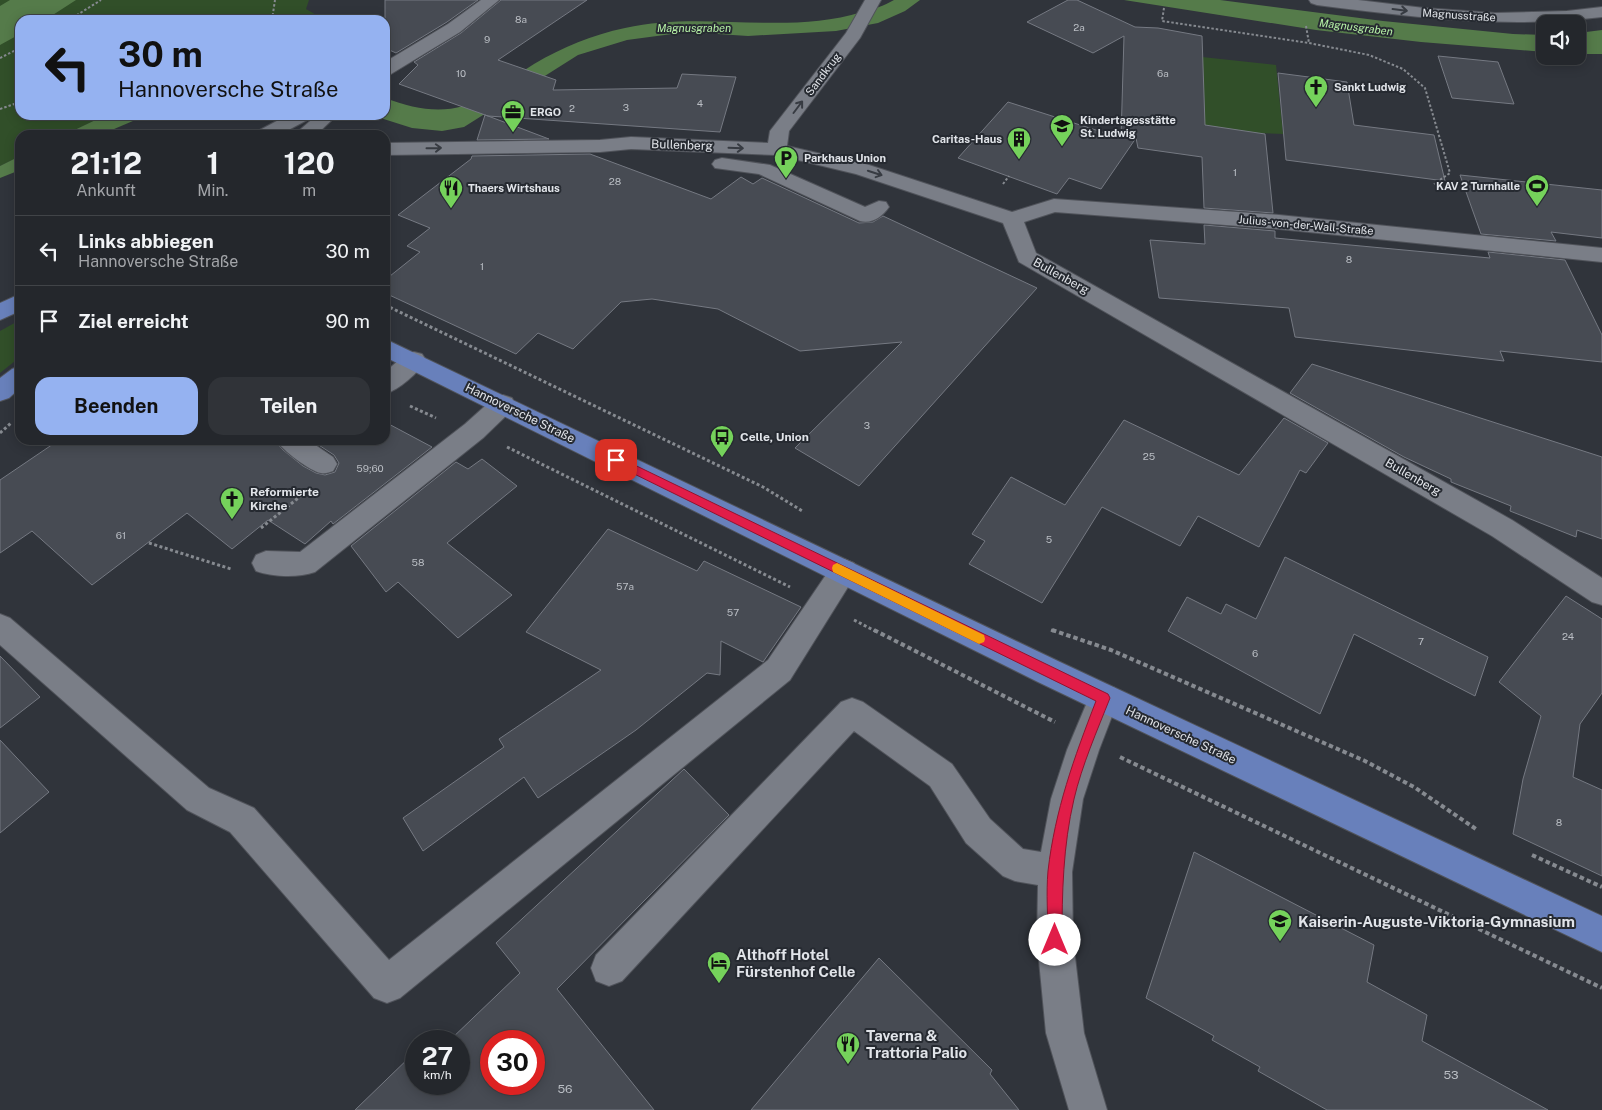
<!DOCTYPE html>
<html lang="de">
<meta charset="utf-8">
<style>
:root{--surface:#24272c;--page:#303338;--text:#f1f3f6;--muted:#a3a5a9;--line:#414448;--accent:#95b2f1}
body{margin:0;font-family:"Public Sans",sans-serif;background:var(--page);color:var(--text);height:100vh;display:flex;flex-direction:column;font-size:19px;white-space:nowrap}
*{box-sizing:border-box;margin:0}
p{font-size:16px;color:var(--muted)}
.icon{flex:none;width:28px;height:28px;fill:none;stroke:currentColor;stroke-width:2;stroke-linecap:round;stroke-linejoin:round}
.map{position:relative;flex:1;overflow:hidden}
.drawer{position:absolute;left:15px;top:130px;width:375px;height:315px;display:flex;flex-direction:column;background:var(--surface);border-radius:15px;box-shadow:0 2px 12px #0003,0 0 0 1px var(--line)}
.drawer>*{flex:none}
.banner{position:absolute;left:15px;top:15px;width:375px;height:105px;border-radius:15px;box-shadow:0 2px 12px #0003,0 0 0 1px var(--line);background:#95b2f1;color:#111;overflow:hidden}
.tools{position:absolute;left:1536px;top:15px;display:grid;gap:10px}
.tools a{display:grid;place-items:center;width:50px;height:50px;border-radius:10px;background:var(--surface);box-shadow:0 2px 12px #0003,0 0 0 1px var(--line);font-size:25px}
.speed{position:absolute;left:405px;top:1030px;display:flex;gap:10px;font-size:25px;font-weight:700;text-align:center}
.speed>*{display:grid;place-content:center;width:65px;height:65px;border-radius:50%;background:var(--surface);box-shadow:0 2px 12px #0003,0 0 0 1px var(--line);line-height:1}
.speed small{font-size:12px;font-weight:400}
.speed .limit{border:8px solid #d22;background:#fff;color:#111}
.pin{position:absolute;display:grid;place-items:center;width:42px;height:42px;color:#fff;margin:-21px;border-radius:10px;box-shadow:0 2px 8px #0006}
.me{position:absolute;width:55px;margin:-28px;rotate:0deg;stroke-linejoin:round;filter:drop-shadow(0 0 4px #0008)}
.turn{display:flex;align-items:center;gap:18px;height:105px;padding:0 20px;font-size:22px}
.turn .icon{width:65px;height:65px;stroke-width:2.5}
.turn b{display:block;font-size:35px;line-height:42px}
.eta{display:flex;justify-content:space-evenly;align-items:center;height:85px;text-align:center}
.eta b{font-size:30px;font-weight:700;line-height:35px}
.action{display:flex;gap:10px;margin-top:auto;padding:10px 20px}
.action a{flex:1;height:58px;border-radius:15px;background:var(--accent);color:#111;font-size:20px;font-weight:700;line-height:58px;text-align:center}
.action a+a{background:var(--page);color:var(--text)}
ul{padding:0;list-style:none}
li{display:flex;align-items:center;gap:15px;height:70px;padding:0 20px;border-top:1px solid var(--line)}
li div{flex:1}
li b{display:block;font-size:19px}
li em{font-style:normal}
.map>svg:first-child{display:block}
.green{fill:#314f29}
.water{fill:#557b4a}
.building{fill:#474b53;stroke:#757982;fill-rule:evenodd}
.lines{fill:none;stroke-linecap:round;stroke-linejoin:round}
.minor-casing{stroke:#50535a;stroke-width:2}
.major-casing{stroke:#50535a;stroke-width:2}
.path-far2{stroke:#868a90;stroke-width:2;stroke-dasharray:2.5 2;stroke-linecap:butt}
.path-far1{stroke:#868a90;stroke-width:3;stroke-dasharray:3 2.5;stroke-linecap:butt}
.path{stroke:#868a90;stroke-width:4;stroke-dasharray:4.5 3;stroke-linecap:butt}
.minor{fill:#7a7e87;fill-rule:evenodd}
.major{fill:#6880bb;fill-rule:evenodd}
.oneway{stroke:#373b42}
.route{fill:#e11d48;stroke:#92132f}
.slow{fill:#f59e0b}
.labels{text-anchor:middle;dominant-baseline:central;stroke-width:4;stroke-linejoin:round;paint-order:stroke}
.number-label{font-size:10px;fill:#babec4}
.far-street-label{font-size:11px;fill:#e1e4e9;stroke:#262a31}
.far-water-label{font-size:11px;font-style:italic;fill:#b5f0a5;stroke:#262a31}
.far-poi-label{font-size:11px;font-weight:bold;fill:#e1e4e9;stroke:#262a31;text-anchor:start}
.street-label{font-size:12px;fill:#e1e4e9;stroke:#262a31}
.poi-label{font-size:12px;font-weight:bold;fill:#e1e4e9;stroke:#262a31;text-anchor:start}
.near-number-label{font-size:12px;fill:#babec4}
.near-poi-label{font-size:15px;font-weight:bold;fill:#e1e4e9;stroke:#262a31;text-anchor:start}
</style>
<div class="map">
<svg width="1602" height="1110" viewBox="0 0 1602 1110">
<rect width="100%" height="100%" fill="#30343b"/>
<!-- green -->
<g class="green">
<polygon points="0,0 309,0 306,9 325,20 20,20 20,115 106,115 64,135 20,135 20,156 0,166"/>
<polygon points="1202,57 1276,65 1283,134 1256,133 1182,122"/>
<polygon points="20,320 20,357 0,373 0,331"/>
</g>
<!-- water -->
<g class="water">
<polygon points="10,0 76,0 45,20 20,20 20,34 0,45 0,6"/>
<path d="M894,0H920L905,11L878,23L836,31L748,36L687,32L627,40L578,55L464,127L442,131L412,128L371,115H385V98C423,112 454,116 490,94C505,85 519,73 534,64C563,47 592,35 625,28C703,10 784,36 862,12C873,9 884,6 894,0Z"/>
<polygon points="1124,0 1220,0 1383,21 1513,34 1545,35 1545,52 1421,42 1316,30"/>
<polygon points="1602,30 1602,54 1578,54 1578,33"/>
<polygon points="106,115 147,115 100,135 64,135"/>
<polygon points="20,156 20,170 0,178 0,166"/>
</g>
<!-- building -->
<g class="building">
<polygon points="385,0 478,0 447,22 396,53 385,48"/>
<polygon points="501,0 587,0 498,60 556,80 553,90 677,88 682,74 736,77 720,132 488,116 549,139 477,140 485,115 488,116 399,84 418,65 414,62 461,33"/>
<polygon points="1068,0 1077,0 1135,27 1158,28 1202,36 1205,125 1265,134 1273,213 1204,208 1202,157 1138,148 1136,138 1101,189 1069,178 1057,194 958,158 1008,102 1121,138 1124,36 1093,53 1027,22"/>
<polygon points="1438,56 1498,62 1514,104 1452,98"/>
<polygon points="1278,73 1347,82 1354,125 1434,135 1445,181 1286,160"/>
<polygon points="590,154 711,199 741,177 753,184 762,178 859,223 873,222 883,216 1037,288 859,486 795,448 902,342 800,351 718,309 652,299 621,302 573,349 538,333 516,354 385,293 385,280 420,252 407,246 430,228 398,215 471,159 472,156"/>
<polygon points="1460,175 1602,190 1602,238 1551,232 1556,241 1481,234"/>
<polygon points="1204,225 1275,231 1275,238 1490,258 1488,252 1565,260 1602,335 1602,362 1500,351 1504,361 1295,337 1289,308 1159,298 1150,240 1205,244"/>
<polygon points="1312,364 1602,457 1602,539 1577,530 1576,537 1510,511 1511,506 1451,482 1451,479 1404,457 1290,393"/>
<polygon points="1284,418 1328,443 1306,473 1300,470 1259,547 1198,516 1180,546 1102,507 1042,603 969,564 985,541 972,534 1011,477 1065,505 1124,420 1239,475"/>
<polygon points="385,422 432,447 333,524 331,521 305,544 268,520 232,549 187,513 92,585 32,531 0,553 0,480 59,440 274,440 283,450 303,466 316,473 325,475 335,472 339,463 334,455 311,440 385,440"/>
<polygon points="482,459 517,486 447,543 512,595 458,638 398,582 386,592 351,546 456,462 468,469"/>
<polygon points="608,529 697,571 704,561 801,607 763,662 721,641 720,675 707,673 636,730 538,798 524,777 423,851 403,818 504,747 499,739 601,670 526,632"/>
<polygon points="1285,557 1488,657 1475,696 1354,634 1320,714 1168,631 1187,597 1221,614 1226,604 1256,619"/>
<polygon points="1566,596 1602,619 1602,693 1580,724 1573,777 1602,790 1602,876 1513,834 1523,779 1541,716 1499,682"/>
<polygon points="0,656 40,697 0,728"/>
<polygon points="0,740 49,792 0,833"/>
<path d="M684,769L729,815L557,989L654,1110H355L416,1051V1084H459V1041H449L520,973L496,943ZM491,1041H534V1084H491Z"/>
<polygon points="1194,852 1374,945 1367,982 1427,1015 1422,1041 1548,1110 1327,1110 1258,1071 1260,1067 1212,1040 1214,1036 1146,998"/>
<polygon points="879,958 992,1070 990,1074 1019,1110 751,1110"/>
</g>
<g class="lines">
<!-- minor casing -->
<g class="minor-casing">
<g id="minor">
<polygon points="481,0 499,0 460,32 391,74 385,75 385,62 448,24"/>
<polygon points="865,0 881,0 860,38 789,131 787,146 869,165 1012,212 1054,199 1279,215 1602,248 1602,262 1279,229 1055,212 1024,222 1036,253 1512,520 1602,578 1602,605 1592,602 1492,536 1019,262 1003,223 856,174 777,155 631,149 600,152 385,155 385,143 600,140 631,137 768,143 770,131 846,33"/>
<path d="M1309,0H1358L1424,8L1495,13L1567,11L1602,7V17C1506,29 1412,17 1317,5L1311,3Z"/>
<polygon points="288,115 311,115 309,119 279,135 255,135 258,131"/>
<polygon points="317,115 337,115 316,135 294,135"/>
<path d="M722,158L770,165L865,207L879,201L886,202L889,207C882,217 872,224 860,221L759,174L715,168L712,164L715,160Z"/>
<path d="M414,352L422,354L426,360C418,373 400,389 385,394V372L406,354Z"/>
<path d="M503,395L512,398L515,404L512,410L483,438L315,572C298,578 273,577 256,571L252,563L256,555L266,551L300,552L465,424L494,398Z"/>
<path d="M276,440H308L333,457L337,464L333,471C329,472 326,474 321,473C310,471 282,450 276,440Z"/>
<polygon points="844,559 854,563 858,571 790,680 400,998 387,1003 374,998 230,832 187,810 0,645 0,614 10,618 209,788 254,808 389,960 768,660 834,563"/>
<polygon points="1104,684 1115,688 1119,698 1099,750 1083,799 1072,872 1073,940 1084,1033 1107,1110 1069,1110 1046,1033 1037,940 1038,885 1015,881 1003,876 966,843 930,786 854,731 622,981 609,986 596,981 591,968 596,955 841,702 852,698 863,702 952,764 990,819 1023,849 1041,852 1051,799 1067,750 1093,688"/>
</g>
</g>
<!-- major casing -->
<g class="major-casing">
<g id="major">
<polygon points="20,294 20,311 0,320 0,303"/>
<polygon points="385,339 1060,662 1602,916 1602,952 1038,682 385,357"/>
<polygon points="20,366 20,388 9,398 0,401 0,378 12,369"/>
</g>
</g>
<!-- path-far2 -->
<g class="path-far2">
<polyline points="1164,8 1162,21 1309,43 1369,55 1403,69 1425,88 1450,173 1434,184"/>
<polyline points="69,20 101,0"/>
<polyline points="272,20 275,0"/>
<polyline points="1306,26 1309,43"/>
<polyline points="0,58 20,48"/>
<polyline points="0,109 20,102"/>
<polyline points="1003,184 1009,176"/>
</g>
<!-- path-far1 -->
<g class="path-far1">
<polyline points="385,305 763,487 804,512"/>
<polyline points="410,406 436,418"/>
<polyline points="0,433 11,423"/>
<polyline points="507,447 790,587"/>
<polyline points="261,528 307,491"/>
<polyline points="149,543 231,569"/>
<polyline points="854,620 877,632"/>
<polyline points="1051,630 1056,632"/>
</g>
<!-- path -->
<g class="path">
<polyline points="874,630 1055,722"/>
<polyline points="1052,630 1111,650 1365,761 1414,787 1476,829"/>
<polyline points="1120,757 1602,988"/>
<polyline points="1532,855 1602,887"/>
</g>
<!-- minor -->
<use href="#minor" class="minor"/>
<!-- major -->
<use href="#major" class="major"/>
</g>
<!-- one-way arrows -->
<defs><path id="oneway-shaft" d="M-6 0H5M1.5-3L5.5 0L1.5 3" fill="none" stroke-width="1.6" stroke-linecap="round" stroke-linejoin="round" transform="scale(1.25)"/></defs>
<g class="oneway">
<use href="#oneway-shaft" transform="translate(1400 10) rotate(7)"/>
<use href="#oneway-shaft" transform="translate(798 107) rotate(-53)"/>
<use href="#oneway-shaft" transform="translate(434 148) rotate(-1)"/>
<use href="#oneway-shaft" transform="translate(736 148) rotate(2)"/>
<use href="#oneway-shaft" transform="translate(875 173) rotate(18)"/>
</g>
<!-- route -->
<path class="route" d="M616,456L1108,694L1110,698C1097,731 1082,765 1074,799C1063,846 1062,893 1062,940L1060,945L1055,947L1050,945L1048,940C1048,917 1046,893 1048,871C1055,810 1074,758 1096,701L612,463L610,460Z"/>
<!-- slow -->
<polygon class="slow" points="837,563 984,635 985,639 984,642 979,644 975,642 833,572 832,568 833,565"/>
<!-- icons -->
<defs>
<g id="church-pin" transform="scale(1.25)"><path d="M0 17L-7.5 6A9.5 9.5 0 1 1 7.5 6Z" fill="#75d25b" stroke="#262a31"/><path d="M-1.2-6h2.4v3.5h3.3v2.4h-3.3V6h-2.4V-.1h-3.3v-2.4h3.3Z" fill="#111"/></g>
<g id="office-pin" transform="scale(1.25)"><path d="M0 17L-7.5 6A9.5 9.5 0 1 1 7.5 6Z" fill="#75d25b" stroke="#262a31"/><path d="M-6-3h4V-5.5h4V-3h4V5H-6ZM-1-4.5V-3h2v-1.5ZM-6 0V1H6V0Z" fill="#111"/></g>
<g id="school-pin" transform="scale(1.25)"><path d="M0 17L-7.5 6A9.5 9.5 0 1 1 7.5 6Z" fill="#75d25b" stroke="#262a31"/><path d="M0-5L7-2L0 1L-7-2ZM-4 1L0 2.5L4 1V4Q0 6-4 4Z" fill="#111"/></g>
<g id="building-pin" transform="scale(1.25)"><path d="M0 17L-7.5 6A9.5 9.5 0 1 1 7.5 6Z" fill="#75d25b" stroke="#262a31"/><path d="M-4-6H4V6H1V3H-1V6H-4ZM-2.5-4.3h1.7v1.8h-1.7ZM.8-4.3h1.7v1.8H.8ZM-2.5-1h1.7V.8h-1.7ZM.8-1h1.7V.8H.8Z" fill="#111"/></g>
<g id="parking-pin" transform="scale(1.25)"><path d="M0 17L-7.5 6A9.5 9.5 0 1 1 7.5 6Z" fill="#75d25b" stroke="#262a31"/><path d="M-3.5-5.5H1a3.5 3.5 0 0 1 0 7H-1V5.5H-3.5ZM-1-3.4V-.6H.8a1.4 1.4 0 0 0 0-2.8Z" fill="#111"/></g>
<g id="stadium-pin" transform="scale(1.25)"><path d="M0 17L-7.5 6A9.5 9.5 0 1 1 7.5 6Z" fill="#75d25b" stroke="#262a31"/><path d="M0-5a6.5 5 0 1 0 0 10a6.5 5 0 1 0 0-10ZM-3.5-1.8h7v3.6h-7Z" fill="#111"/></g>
<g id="restaurant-pin" transform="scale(1.25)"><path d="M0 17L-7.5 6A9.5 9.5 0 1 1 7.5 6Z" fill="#75d25b" stroke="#262a31"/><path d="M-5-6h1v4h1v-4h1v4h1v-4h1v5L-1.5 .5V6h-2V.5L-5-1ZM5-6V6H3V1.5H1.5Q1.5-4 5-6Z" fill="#111"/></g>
<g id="bus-pin" transform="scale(1.25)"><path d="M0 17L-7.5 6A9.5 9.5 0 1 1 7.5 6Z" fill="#75d25b" stroke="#262a31"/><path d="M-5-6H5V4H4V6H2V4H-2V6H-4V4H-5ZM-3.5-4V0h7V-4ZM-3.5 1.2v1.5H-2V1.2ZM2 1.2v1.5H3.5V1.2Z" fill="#111"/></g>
<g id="hotel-pin" transform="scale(1.25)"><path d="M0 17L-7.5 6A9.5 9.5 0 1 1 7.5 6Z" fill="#75d25b" stroke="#262a31"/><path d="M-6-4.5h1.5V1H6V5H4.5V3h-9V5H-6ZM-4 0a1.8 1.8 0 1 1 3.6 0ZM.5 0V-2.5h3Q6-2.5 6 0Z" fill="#111"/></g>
</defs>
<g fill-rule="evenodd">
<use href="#church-pin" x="1316" y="87"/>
<use href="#office-pin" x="513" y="112"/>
<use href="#school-pin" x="1062" y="126"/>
<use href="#building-pin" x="1019" y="139"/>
<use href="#parking-pin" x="786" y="158"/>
<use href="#stadium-pin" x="1537" y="186"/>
<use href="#restaurant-pin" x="451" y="188"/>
<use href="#bus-pin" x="722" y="437"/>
<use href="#church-pin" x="232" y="499"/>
<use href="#school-pin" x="1280" y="921"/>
<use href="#hotel-pin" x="719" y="963"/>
<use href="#restaurant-pin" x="848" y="1044"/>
</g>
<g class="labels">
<!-- number labels -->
<g class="number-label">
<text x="521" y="19">8a</text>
<text x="1079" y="27">2a</text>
<text x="487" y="39">9</text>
<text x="461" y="73">10</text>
<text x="1163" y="73">6a</text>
<text x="700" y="103">4</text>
<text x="626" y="107">3</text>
<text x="572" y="108">2</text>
<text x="1235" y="172">1</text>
<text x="615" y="181">28</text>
<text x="1349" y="259">8</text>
<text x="482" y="266">1</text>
<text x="867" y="425">3</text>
<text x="1149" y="456">25</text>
<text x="370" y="468">59;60</text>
<text x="121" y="535">61</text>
<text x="1049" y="539">5</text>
<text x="418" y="562">58</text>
<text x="625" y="586">57a</text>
<text x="733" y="612">57</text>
<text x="1568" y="636">24</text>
<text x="1421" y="641">7</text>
<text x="1255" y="653">6</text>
<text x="1559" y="822">8</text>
</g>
<!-- far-street labels -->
<g class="far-street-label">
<text transform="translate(1459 15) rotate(4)">Magnusstraße</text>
<text transform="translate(823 74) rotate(-53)">Sandkrug</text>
<text transform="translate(1306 225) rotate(5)">Julius-von-der-Wall-Straße</text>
</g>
<!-- far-water labels -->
<g class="far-water-label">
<text transform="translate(1356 27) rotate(7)">Magnusgraben</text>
<text x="694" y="28">Magnusgraben</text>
</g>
<!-- far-poi labels -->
<g class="far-poi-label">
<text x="1334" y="87">Sankt Ludwig</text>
<text x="530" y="112">ERGO</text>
<text x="1080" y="120">Kindertagesstätte<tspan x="1080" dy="13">St. Ludwig</tspan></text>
<text x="1002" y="139" text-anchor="end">Caritas-Haus</text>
<text x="804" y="158">Parkhaus Union</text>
<text x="1520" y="186" text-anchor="end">KAV 2 Turnhalle</text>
<text x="468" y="188">Thaers Wirtshaus</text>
</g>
<!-- street labels -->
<g class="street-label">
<text transform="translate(682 145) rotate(2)">Bullenberg</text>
<text transform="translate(1061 276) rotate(29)">Bullenberg</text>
<text transform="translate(520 413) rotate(26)">Hannoversche Straße</text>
<text transform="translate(1413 477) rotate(30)">Bullenberg</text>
<text transform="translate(1181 735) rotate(25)">Hannoversche Straße</text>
</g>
<!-- poi labels -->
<g class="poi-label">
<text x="740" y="437">Celle, Union</text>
<text x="250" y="492">Reformierte<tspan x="250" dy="14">Kirche</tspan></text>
</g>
<!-- near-number labels -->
<g class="near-number-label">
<text x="1451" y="1075">53</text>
<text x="565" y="1089">56</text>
</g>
<!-- near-poi labels -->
<g class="near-poi-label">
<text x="1298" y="921">Kaiserin-Auguste-Viktoria-Gymnasium</text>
<text x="736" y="954">Althoff Hotel<tspan x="736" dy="17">Fürstenhof Celle</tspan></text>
<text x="866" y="1035">Taverna &amp;<tspan x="866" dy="17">Trattoria Palio</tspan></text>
</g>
</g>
</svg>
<div class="tools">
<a><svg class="icon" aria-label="sound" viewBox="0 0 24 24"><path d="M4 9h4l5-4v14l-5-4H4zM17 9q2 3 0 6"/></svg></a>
</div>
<div class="speed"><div>27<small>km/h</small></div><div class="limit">30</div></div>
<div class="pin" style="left:616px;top:460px;background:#d93025"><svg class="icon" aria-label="arrive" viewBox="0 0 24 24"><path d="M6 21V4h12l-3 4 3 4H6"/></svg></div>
<svg class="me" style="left:1055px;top:940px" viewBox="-20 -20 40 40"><circle r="19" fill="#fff"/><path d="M0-13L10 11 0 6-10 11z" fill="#e11d48"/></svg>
<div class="banner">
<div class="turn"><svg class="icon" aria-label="left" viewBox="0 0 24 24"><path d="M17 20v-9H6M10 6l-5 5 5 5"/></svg><div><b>30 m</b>Hannoversche Straße</div></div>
</div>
<section class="drawer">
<div class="eta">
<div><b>21:12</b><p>Ankunft</p></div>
<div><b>1</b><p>Min.</p></div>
<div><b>120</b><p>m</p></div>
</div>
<ul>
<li><svg class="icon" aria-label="left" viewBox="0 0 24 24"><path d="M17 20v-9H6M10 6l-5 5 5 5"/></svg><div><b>Links abbiegen</b><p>Hannoversche Straße</p></div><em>30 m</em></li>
<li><svg class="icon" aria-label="arrive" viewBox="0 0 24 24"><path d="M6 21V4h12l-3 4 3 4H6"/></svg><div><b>Ziel erreicht</b></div><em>90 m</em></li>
</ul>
<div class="action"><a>Beenden</a><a>Teilen</a></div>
</section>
</div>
